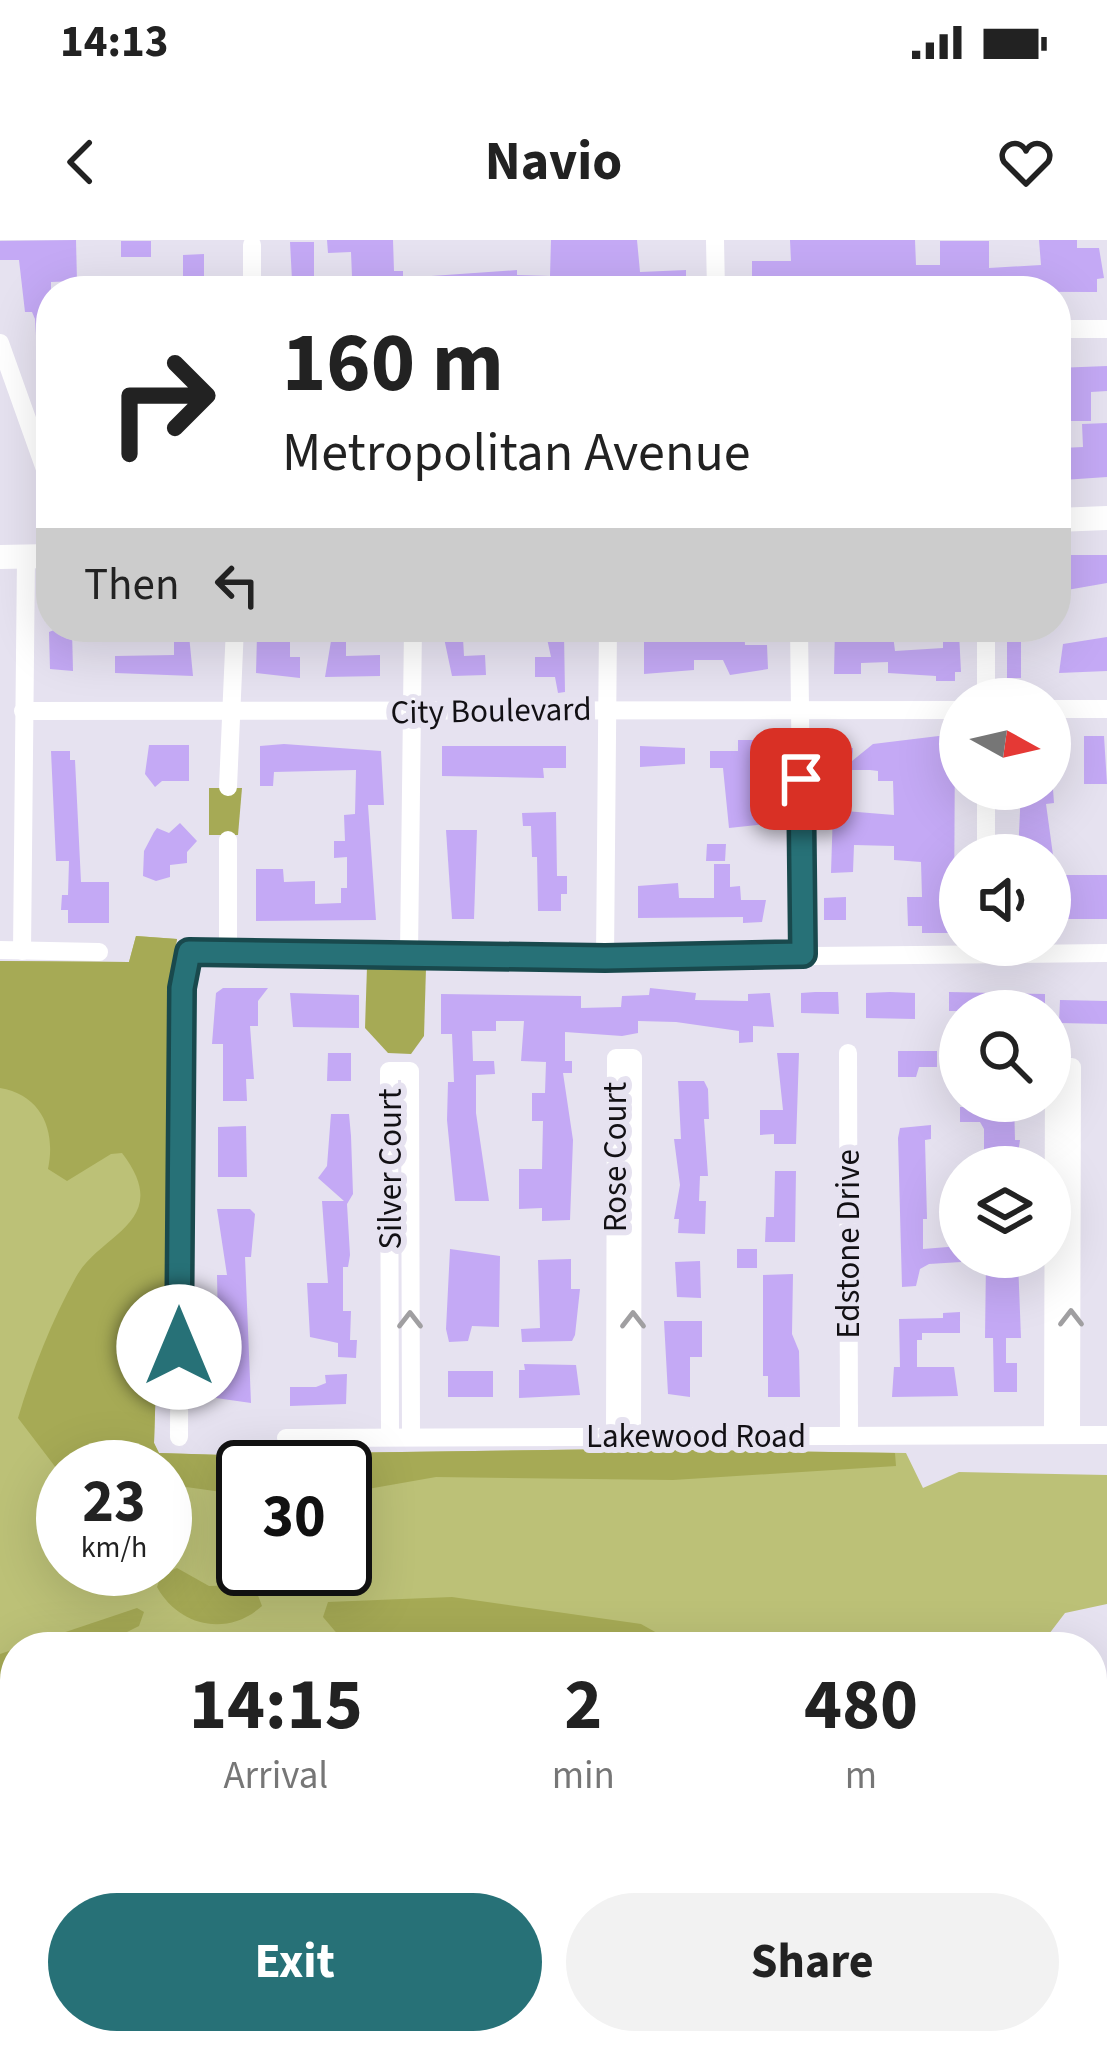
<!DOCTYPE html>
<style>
:root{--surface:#fff;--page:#f2f2f2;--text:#222;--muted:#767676;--accent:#277177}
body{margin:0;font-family:"Source Sans 3",sans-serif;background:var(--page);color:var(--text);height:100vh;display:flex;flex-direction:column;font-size:45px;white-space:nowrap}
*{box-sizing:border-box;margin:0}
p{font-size:39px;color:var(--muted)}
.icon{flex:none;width:66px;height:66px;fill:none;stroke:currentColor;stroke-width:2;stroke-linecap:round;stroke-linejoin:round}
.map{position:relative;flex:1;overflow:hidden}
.details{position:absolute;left:0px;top:1392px;width:1107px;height:423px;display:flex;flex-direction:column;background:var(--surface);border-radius:48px 48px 0 0;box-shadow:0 12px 48px #0002}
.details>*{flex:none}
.hud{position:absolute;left:36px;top:36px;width:1035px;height:366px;border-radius:48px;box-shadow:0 12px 48px #0002;background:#fff;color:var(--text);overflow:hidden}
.needle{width:78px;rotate:98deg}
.controls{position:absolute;left:939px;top:438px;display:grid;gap:24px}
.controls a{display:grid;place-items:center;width:132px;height:132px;border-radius:50%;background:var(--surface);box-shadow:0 12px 48px #0002;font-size:60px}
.speed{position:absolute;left:36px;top:1200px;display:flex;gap:24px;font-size:60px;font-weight:700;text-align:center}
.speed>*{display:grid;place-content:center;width:156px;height:156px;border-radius:50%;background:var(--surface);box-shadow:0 12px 48px #0002;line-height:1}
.speed small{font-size:30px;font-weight:400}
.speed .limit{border:6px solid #111;border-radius:18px;background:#fff;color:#111}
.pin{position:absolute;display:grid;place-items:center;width:102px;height:102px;color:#fff;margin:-51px;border-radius:24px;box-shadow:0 6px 18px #0006}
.me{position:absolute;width:132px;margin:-66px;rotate:0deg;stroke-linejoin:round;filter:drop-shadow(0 0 9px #0008)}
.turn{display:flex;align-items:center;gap:42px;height:252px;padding:0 48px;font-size:54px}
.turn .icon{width:156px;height:156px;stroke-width:2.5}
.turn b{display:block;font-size:84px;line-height:102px}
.then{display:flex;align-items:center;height:114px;padding:0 48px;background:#0003;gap:24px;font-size:45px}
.eta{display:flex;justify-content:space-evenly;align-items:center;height:204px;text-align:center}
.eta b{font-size:72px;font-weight:700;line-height:84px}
.action{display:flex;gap:24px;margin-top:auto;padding:24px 48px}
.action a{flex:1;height:138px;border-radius:72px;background:var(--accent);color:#fff;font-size:48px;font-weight:700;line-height:138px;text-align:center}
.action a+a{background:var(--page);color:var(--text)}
.status{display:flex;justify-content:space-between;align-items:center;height:84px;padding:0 60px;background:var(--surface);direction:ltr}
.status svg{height:33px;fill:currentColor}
header{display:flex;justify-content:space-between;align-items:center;height:156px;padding:0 48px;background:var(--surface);font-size:54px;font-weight:700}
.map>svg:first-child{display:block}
.green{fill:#bcc177;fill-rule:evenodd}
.forest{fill:#a6aa55}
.water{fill:#329cc3}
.building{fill:#c4a9f5}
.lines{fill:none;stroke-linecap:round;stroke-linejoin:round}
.minor{stroke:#fff;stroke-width:18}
.tertiary{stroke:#fff;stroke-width:24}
.oneway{stroke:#a09fa1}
.route-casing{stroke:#19494d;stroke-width:30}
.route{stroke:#277177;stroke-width:21}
.labels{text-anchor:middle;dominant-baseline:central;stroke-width:12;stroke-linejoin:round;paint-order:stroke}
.street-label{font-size:33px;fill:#121014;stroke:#e6e2f0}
</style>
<div class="status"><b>14:13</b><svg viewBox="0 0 49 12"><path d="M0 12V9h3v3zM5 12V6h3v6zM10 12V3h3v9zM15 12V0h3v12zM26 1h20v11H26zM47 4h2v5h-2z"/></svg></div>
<header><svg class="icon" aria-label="back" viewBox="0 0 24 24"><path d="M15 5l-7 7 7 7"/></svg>Navio<svg class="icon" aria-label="heart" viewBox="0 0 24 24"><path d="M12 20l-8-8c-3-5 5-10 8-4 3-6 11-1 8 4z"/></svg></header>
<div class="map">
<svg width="1107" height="1814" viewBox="0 0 1107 1814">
<rect width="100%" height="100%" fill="#e6e2f0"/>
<!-- green -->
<g class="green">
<path d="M136,696L177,699L169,745L165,1073L157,1110L154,1203L159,1213L223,1215V1224L257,1225L258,1214L626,1209L906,1213L923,1248L959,1232L1107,1235V1364L1065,1373L1049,1394L1050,1407H15V1619L0,1621V721L129,722ZM63,1227H165V1329H63ZM243,1227H345V1329H243Z"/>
<polygon points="1092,1616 1107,1616 1107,1814 993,1814 971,1800 1092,1800"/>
</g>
<!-- forest -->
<g class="forest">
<polygon points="209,548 242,548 238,595 209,595"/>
<path d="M136,696L177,699L169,745L165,1073L157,1110L154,1203L159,1213L223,1215V1224L257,1225L258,1214L626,1209L895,1213L896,1226L673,1240L436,1237L345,1253V1227H243V1255L165,1244V1227H63V1237L18,1178C32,1131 52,1080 76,1037C99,994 175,982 122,913L111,914L67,941L48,929C56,891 42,855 0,848V721L129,722Z"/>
<polygon points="367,727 426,728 424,796 411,814 388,813 365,788"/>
<path d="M177,1328L209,1346L254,1345L262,1366C228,1397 179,1387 157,1347L161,1335Z"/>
<polygon points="452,1357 641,1384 657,1393 666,1407 377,1407 340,1397 323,1377 328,1362"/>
<polygon points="137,1368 144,1372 139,1386 97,1407 15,1407 15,1448 0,1451 0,1414"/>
<polygon points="1092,1688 1107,1696 1107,1746 1092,1735"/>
<polygon points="819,1800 878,1800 907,1814 849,1814"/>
</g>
<!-- water -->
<polygon class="water" points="15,1679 15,1800 819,1800 849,1814 0,1814 0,1684"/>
<!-- building -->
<g class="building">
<polygon points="76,0 77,41 51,42 51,110 37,111 35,79 32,72 25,72 19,20 0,20 0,1"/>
<polygon points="327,0 393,0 394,31 403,31 403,38 517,30 517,35 550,36 551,0 637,0 640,32 686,30 686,51 282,51 281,40 292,40 290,2 314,2 314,39 352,37 351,12 328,13"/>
<polygon points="790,0 915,0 916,25 940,25 940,1 989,1 989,28 1041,25 1039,0 1077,0 1077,8 1099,8 1104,38 1097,39 1097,52 752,51 752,21 791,21"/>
<rect x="121" y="1" width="30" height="16"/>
<polygon points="204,14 204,42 183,42 183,15"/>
<polygon points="1107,126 1107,151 1091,152 1091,181 1058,181 1056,128"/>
<polygon points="1107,183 1107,237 1063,240 1062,208 1083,207 1082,184"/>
<polygon points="1067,315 1107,315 1107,343 1067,350"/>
<polygon points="644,387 744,387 745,405 767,405 768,429 730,435 723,420 694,420 694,430 644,434"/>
<polygon points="835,387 892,387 895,411 943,408 943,393 959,393 961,432 955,432 955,441 936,441 936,436 888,433 888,422 861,423 861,434 834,434"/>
<polygon points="59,388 72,390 73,431 50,429 49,392"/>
<polygon points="174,394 189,395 193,436 115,433 115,416 174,415"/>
<polygon points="290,394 290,417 300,417 300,438 256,433 257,395"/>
<polygon points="546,394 564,394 565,452 558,453 555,437 535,437 535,417 551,417"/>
<polygon points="332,395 346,395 346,416 380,415 380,436 325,437"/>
<polygon points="1107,397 1107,431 1059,433 1063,404"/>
<polygon points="444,398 463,398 464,416 485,415 486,435 452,436"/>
<rect x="1007" y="401" width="14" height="37"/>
<polygon points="955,494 954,682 948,683 948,693 922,693 922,686 908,686 907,657 922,657 921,622 894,620 894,606 854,605 853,632 831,633 833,570 894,575 893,541 878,541 878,531 870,530 839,530 839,541 821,542 820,508 853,508 852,521 873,504"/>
<polygon points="1084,496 1104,496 1107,544 1084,544"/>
<polygon points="738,500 767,500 767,514 759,523 760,569 776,569 776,583 729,588 723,528 710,528 710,511 738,511"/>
<polygon points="284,504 381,511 384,565 368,565 376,680 256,681 256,629 283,629 284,642 315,641 315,664 341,663 341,648 347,648 347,617 334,618 334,601 345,601 344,575 355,574 356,530 274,532 273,546 260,546 260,506"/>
<polygon points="149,505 189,505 189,541 162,541 155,547 145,534"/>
<polygon points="442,506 566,506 566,528 543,528 544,538 442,536"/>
<polygon points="640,506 685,508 685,524 640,527"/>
<polygon points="51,511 70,511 70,520 75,520 81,642 109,642 109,683 68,683 68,670 61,670 62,655 68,655 69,621 56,621"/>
<polygon points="1021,549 1053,549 1054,563 1046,564 1053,615 1018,615"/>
<polygon points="556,572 557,636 567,636 567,654 561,654 561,671 538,671 537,617 532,617 531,586 523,586 522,573"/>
<polygon points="180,583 197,601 187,612 187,623 170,625 170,637 156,641 143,636 144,611 154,592 157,588 169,593"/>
<polygon points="446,590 477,590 474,679 452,679"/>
<polygon points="707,604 726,604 725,621 706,621"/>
<polygon points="714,624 730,624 730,647 740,646 741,660 766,660 762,682 743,683 743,677 638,678 638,646 678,643 679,658 714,658"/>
<rect x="1050" y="635" width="57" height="44"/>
<polygon points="846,657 846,680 824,680 824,658"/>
<polygon points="223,748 268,748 258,761 258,786 250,786 254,839 246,839 247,861 223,861 223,804 212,804 216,753"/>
<polygon points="650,748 696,753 695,760 748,761 748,754 770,753 774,787 753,786 753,802 739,803 739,791 676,782 638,781 638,793 622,796 565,792 565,821 572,821 572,833 563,833 573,900 570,980 542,981 542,968 519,969 519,929 542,929 543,881 532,881 532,853 545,853 546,822 521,821 524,781 496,781 496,791 472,791 473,821 494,821 495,834 476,835 476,873 489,961 455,961 447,880 448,842 454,842 452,794 441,794 441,754 581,756 581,768 621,767 622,756 649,755"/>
<polygon points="815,752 838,752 839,774 801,773 801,753"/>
<polygon points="890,752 915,753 915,779 866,778 866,753"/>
<polygon points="949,752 1045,754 1045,771 949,771"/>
<polygon points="290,753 359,755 359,788 293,787"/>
<polygon points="1060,760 1107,761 1107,784 1059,783"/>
<polygon points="898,811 937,811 937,827 919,827 916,837 898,837"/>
<polygon points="328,813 351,813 351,841 327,841"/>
<polygon points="777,813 799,813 796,904 774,904 774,894 760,895 760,870 783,870"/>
<polygon points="678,841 704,841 708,849 709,879 704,879 708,936 700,936 699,961 706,961 705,994 678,993 679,979 674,979 680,945 674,899 681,899"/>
<polygon points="986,861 1014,861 1015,900 1020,900 1016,927 984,927 984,889 980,882 960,882 960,867 986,867"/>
<polygon points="331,874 349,874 351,896 353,954 347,964 350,1015 348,1027 343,1027 343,1071 351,1071 350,1100 357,1100 356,1118 338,1117 338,1103 310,1097 307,1043 328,1043 322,961 344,961 318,938 327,926"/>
<polygon points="931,885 931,899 925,900 927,979 923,979 923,1009 960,1006 961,1022 929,1024 920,1029 916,1046 902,1047 898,898 900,888"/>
<polygon points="246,886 247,937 218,937 218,887"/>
<polygon points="775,931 796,931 795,1002 765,1002 766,977 774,977"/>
<polygon points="217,969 250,969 255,974 251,1017 245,1017 251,1163 216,1158 222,1123 234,1123 234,1085 218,1085 217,1035 227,1035"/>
<polygon points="450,1009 500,1016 499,1087 472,1086 468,1101 449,1102 446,1089"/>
<rect x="737" y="1009" width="20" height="19"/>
<polygon points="571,1019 571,1049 580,1049 575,1095 572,1101 522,1102 521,1089 540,1088 538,1020"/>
<polygon points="700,1021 701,1058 677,1057 675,1022"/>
<polygon points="986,1021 1018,1021 1021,1098 1006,1098 1006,1123 1017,1123 1017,1152 994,1152 993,1098 985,1098"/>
<polygon points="793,1034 792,1094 799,1111 800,1157 768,1157 768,1136 763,1136 763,1035"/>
<polygon points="960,1072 960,1093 922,1093 922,1100 917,1100 917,1127 954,1127 958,1156 892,1157 894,1127 900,1127 899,1079 943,1078 943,1073"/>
<polygon points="664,1081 702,1081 702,1117 690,1117 690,1157 668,1154"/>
<polygon points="524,1124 576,1125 580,1155 519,1158 519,1130 525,1130"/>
<rect x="448" y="1131" width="45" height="26"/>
<polygon points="347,1134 346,1164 290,1166 290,1147 316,1147 326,1143 325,1135"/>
<polygon points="1107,1548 1107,1578 1092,1579 1092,1549"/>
</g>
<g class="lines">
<!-- minor -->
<g class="minor">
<polyline points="715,0 716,51"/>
<polyline points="252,51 252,5"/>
<polyline points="1056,89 1107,89"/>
<polyline points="0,103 51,246"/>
<polyline points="799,387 803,714"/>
<polyline points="986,387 986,459"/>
<polyline points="1050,469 1107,469"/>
<polyline points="23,471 960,470"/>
<polyline points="228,547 235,387"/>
<polyline points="986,615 986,549"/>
<polyline points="0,710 99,712"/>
<polyline points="22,711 26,317"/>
<polyline points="228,712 228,600"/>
<polyline points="409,714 413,387"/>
<polyline points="605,718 608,387"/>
<polyline points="848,813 849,1196"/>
<polyline points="1053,1195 1054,827 1072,827 1071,1195"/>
<polyline points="179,1197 181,749 189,712 605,718 1107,713"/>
<polyline points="390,1197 389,831 410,831 411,1197"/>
<polyline points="615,1197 616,818 633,818 632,1197"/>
<polyline points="286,1198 1107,1195"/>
<polyline points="0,1635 15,1632"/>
<polyline points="950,1800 972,1814"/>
</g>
<!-- tertiary -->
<g class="tertiary">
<polyline points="1056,280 1107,278"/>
<polyline points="0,317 51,316"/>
</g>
</g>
<!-- one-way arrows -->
<defs><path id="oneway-chevron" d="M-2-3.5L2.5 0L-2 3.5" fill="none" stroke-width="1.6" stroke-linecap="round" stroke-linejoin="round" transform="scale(3)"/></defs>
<g class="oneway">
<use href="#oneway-chevron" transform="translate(1071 1078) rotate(-90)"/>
<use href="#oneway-chevron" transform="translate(410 1080) rotate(-90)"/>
<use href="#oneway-chevron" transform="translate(633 1080) rotate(-90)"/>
</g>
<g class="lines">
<!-- route casing -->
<g class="route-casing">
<polyline id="route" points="179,1107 182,748 189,712 605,718 803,714 801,539"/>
</g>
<!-- route -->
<use href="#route" class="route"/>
</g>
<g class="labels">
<!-- street labels -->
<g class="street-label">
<text transform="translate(491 471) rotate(-1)">City Boulevard</text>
<text transform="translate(615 917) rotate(-90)">Rose Court</text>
<text transform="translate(390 929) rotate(-90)">Silver Court</text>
<text transform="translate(848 1004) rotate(-90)">Edstone Drive</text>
<text x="696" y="1196">Lakewood Road</text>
</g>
</g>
</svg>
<div class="controls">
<a><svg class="needle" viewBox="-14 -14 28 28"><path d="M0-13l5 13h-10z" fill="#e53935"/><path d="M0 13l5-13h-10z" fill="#767676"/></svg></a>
<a><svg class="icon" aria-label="sound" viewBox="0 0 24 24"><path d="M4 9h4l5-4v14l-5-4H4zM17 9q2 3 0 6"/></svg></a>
<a><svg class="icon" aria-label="search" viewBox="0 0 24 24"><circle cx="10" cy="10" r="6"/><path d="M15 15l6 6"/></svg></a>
<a><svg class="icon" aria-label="layers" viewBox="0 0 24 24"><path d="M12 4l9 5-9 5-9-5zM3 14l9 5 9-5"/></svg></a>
</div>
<div class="speed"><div>23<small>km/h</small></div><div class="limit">30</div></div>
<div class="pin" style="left:801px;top:539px;background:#d93025"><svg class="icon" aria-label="arrive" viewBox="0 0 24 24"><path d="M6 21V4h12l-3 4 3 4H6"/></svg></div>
<svg class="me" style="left:179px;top:1107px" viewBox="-20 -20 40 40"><circle r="19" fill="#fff"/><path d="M0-13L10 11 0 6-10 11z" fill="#277177"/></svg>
<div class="hud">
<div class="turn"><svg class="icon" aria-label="right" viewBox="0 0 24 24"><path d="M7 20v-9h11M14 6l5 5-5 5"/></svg><div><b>160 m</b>Metropolitan Avenue</div></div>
<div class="then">Then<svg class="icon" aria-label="left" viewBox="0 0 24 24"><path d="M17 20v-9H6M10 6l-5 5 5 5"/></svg></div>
</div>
<section class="details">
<div class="eta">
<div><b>14:15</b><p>Arrival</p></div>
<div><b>2</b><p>min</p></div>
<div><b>480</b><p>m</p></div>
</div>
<div class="action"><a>Exit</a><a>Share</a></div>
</section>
</div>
